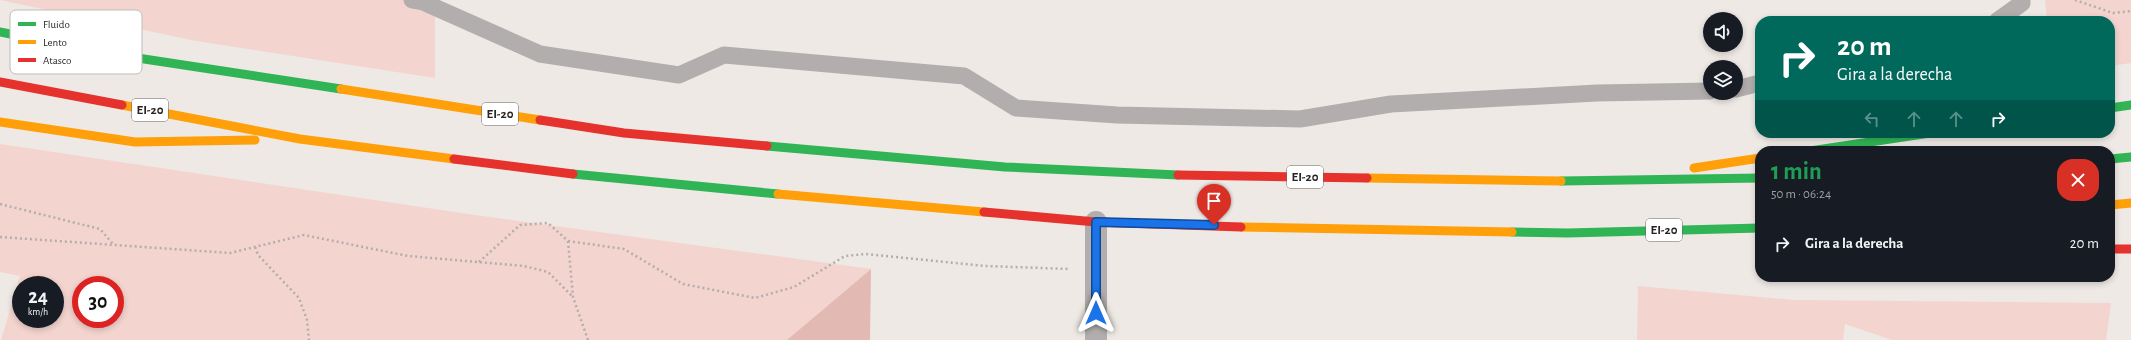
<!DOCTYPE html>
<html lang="es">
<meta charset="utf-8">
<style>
:root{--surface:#171b24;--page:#20242c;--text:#f1f3f6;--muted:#9ea1a6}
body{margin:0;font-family:"Alegreya Sans",sans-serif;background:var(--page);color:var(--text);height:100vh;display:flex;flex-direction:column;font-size:15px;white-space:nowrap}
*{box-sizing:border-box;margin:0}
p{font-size:13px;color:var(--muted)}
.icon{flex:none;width:22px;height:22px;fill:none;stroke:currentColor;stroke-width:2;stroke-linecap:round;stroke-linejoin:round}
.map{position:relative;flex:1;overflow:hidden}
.drawer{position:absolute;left:1755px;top:146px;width:360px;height:136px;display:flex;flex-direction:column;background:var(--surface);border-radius:16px;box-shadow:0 2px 6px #0003}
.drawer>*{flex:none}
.top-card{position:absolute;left:1755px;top:16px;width:360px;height:122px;border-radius:16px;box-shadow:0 2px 6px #0003;background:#00695c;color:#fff;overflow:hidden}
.fabs{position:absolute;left:1703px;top:12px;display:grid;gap:8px}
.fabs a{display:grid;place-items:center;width:40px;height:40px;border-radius:50%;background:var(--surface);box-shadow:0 2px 6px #0003;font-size:20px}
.speed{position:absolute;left:12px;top:276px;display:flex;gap:8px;font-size:20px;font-weight:700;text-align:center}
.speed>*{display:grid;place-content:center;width:52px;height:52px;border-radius:50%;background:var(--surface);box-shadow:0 2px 6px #0003;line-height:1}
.speed small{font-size:10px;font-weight:400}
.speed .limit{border:6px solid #d22;background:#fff;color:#111}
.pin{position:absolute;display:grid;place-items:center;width:34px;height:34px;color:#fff;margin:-41px -17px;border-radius:50% 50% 50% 0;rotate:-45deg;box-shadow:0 0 4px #0007}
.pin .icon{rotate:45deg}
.me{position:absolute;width:44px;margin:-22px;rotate:0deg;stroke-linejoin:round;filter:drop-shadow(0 0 3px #0008)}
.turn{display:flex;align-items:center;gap:14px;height:84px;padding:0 16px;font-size:18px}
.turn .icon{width:52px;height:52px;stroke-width:2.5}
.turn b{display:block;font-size:28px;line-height:34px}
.lanes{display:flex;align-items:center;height:38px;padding:0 16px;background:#0003;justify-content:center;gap:20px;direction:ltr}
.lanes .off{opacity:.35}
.round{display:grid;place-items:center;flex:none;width:42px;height:42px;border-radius:16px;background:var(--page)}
.summary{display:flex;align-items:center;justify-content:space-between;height:68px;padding:0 16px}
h1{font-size:24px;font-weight:700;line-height:30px;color:#1e9e55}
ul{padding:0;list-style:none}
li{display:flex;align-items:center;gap:12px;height:60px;padding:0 16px}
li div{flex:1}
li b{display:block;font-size:15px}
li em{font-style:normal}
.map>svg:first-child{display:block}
.green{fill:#f4d4cf;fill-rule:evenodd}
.forest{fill:#e3b9b4}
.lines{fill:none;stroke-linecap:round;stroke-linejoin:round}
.path{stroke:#b2aead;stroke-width:2.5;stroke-dasharray:2 3;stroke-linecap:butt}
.lane{stroke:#b1aead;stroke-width:17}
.street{stroke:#b1aead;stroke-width:22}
.fast{stroke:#30b455;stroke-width:9}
.slow{stroke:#ff9f0a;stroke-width:9}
.jam{stroke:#e5322d;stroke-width:9}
.route-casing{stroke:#114b97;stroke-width:10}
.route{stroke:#1a73e8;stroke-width:7}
.labels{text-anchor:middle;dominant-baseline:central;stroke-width:4;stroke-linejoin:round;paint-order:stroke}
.shield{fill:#fff;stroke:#686664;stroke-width:1}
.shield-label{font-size:13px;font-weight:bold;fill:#272421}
.key{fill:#fff;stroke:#bebdbc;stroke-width:1}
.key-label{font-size:11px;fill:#272421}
</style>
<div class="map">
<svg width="2131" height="340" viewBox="0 0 2131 340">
<rect width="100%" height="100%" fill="#eee9e4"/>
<!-- green -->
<g class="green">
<polygon points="0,0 435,0 435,78 196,41"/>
<polygon points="2045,0 2131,0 2131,63 2110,66 2110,21 2047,21"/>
<path d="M0,144L468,214L871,269L787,340H1L20,276L0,272ZM21,285H55V319H21ZM81,285H115V319H81Z"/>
<polygon points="1638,286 1795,300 2111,303 2106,340 1892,340 1845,324 1843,340 1637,340"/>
</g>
<!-- forest -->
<polygon class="forest" points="871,269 870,340 787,340"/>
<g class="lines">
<!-- path -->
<g class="path">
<polyline points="2075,0 2113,13 2131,11"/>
<polyline points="0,204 100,229 113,244"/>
<polyline points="0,237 230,253 304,235 408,256 524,266 548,272 573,297"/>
<polyline points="568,241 624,249 683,284 755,298 794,287 845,256 865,254 985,266 1070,269"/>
<polyline points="255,247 258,255 299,298 307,320 309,340"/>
<polyline points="479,262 520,225 548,223 568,241 573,297 588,340"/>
</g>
<!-- lane -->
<g class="lane">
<polyline points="412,0 423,2 540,54 679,75 724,55 964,76 1016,108 1117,115 1300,119 1391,104 1597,93 1710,91"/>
<polyline points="1997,21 2022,3 2022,0"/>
<polyline points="1736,89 1760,83"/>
</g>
<!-- street -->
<polyline class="street" points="1096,340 1096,222"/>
<!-- fast -->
<g class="fast">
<polyline points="0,32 98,52 341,89"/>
<polyline points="2110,108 2131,105"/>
<polyline points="767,146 1005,167 1178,175"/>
<polyline points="1810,151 1930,133"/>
<polyline points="2110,159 2131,157"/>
<polyline points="573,174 778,194"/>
<polyline points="1561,181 1760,178"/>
<polyline points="1512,232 1568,233 1760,228"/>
</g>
<!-- slow -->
<g class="slow">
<polyline points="341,89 540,120"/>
<polyline points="122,105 300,139 454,159"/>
<polyline points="0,122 135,142 255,140"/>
<polyline points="1694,168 1760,158"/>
<polyline points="1367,178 1561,181"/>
<polyline points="778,194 984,212"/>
<polyline points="2110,205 2131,203"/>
<polyline points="1241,227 1512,232"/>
</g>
<!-- jam -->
<g class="jam">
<polyline points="0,82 122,105"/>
<polyline points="540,120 624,133 767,146"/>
<polyline points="454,159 573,174"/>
<polyline points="1178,175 1367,178"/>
<polyline points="984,212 1096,222 1241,227"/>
<polyline points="2110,249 2131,249"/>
</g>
</g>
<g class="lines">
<!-- route casing -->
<g class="route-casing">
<polyline id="route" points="1096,313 1096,222 1214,225"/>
</g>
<!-- route -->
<use href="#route" class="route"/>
</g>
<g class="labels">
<!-- shield labels -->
<g class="shield">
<rect x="132" y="99" width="36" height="22" rx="3"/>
<rect x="482" y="103" width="36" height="22" rx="3"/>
<rect x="1287" y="166" width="36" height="22" rx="3"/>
<rect x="1646" y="219" width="36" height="22" rx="3"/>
</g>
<g class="shield-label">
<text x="150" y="110">EI-20</text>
<text x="500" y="114">EI-20</text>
<text x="1305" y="177">EI-20</text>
<text x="1664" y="230">EI-20</text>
</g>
</g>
<!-- legend -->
<rect x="10" y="10" width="132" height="64" rx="6" class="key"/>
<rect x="18" y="22" width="18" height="4" fill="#30b455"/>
<rect x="18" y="40" width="18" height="4" fill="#ff9f0a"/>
<rect x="18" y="58" width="18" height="4" fill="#e5322d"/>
<g class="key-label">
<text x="43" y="28">Fluido</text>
<text x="43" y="46">Lento</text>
<text x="43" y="64">Atasco</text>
</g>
</svg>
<div class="fabs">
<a><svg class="icon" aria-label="sound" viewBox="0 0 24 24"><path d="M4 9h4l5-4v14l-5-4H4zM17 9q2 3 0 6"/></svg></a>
<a><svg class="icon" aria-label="layers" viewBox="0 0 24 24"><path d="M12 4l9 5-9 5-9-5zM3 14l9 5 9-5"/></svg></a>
</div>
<div class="speed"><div>24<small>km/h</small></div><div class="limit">30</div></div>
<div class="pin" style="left:1214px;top:225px;background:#d93025"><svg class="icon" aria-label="arrive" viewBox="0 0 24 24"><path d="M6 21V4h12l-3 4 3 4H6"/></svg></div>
<svg class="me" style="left:1096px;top:313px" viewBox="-20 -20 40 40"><path d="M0-17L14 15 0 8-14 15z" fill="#1a73e8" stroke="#fff" stroke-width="4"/></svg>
<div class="top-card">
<div class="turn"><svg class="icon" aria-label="right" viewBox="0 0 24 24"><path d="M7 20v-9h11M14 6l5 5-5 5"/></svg><div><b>20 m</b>Gira a la derecha</div></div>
<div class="lanes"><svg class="icon off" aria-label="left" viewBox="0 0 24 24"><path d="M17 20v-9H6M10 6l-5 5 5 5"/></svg><svg class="icon off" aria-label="ahead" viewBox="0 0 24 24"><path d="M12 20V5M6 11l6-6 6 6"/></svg><svg class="icon off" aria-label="ahead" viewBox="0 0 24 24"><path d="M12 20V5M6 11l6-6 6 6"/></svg><svg class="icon" aria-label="right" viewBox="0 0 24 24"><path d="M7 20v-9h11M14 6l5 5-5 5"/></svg></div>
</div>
<section class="drawer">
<div class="summary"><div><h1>1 min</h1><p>50 m · 06:24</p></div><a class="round" style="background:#d93025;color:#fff"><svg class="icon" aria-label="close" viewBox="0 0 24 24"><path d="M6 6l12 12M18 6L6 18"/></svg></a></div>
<ul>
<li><svg class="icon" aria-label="right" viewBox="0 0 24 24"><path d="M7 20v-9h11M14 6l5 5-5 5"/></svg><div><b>Gira a la derecha</b></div><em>20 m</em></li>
</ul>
</section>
</div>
